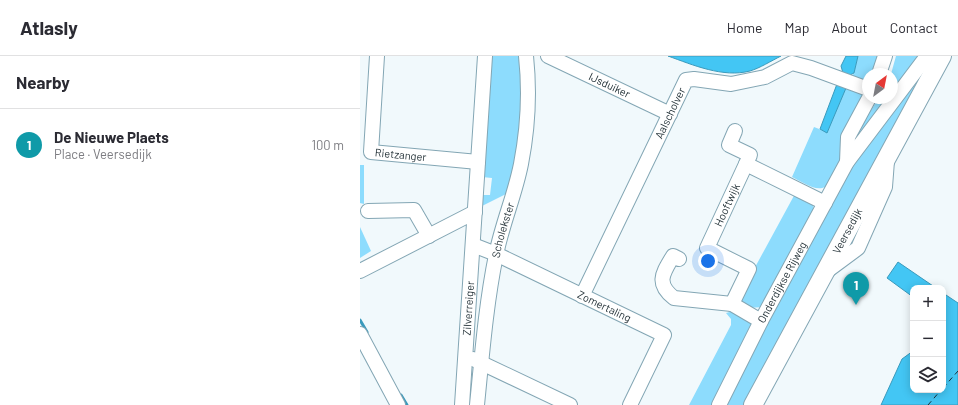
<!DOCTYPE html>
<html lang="en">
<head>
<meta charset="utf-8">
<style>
  :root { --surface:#fff; --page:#f2f2f3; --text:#2b2b33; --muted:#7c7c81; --line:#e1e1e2; --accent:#d93025 }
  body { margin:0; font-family:Barlow,sans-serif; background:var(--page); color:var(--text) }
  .controls { position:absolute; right:12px; bottom:12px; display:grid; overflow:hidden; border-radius:8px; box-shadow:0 2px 10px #0003 }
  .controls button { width:36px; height:36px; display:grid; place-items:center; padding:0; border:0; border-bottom:1px solid var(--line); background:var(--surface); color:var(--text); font:20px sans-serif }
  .compass { position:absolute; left:502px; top:12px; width:36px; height:36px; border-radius:50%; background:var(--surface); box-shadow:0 2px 10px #0003; rotate:32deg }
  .you { position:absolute; left:348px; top:205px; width:14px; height:14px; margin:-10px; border:3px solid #fff; border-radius:50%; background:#1a73e8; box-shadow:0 0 0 6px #1a73e833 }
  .badge { display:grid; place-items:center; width:26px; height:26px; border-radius:50%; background:var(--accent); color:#fff; font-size:13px; font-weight:700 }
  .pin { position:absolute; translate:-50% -33px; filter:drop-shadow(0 1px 2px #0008) }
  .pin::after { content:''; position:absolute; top:21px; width:14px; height:12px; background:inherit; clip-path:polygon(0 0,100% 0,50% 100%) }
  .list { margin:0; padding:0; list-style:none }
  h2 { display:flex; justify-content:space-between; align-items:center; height:52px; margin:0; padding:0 16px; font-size:17px }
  h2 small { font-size:13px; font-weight:400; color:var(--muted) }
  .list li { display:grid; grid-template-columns:26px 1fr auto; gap:12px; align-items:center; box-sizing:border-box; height:72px; padding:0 16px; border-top:1px solid var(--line) }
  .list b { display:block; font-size:15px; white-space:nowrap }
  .list p { margin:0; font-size:13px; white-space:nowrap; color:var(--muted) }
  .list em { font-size:13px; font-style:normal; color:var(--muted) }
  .icon { flex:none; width:22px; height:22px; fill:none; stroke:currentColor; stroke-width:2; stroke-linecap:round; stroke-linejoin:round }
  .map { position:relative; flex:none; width:598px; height:349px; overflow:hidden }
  header { display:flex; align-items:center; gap:24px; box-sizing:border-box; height:56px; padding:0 20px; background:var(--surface); border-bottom:1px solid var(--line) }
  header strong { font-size:19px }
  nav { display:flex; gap:22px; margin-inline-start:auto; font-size:14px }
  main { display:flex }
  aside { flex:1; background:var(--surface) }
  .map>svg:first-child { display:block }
  .green { fill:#8ddcfd }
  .water { fill:#43c6f4; stroke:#3a9abc }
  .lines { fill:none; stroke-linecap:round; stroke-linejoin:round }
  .stream { stroke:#3a9abc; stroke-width:3 }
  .ferry { stroke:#1b3039; stroke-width:1; stroke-dasharray:5 4; stroke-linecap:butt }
  .minor-casing { stroke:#83a6b4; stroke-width:16 }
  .major-casing { stroke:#83a6b4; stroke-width:20 }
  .minor { stroke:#fff; stroke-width:14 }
  .major { stroke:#fff; stroke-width:18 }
  .labels { text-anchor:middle; stroke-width:3; stroke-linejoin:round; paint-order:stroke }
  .street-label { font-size:11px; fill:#243238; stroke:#fff }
</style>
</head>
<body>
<header>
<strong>Atlasly</strong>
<nav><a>Home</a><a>Map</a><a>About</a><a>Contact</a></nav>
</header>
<main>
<aside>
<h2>Nearby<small></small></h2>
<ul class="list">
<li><span class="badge" style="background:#0f9aa8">1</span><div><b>De Nieuwe Plaets</b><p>Place · Veersedijk</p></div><em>100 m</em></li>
</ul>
</aside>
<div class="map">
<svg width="598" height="349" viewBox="0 0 598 349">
  <rect width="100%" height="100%" fill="#f1f9fc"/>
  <g class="green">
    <polygon points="130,0 164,0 164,70 150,136 120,151 120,139 130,139 132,122 122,121"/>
    <polygon points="498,0 521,0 514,18 508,18 508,28 491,22 494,17"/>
    <polygon points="536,0 559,0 532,34 532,18 531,18"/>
    <polygon points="572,4 387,349 365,349 483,125 498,100"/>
    <path d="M486,32L501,36L504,41L482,103L465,131C455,136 441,125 432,121L454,71L467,76Z"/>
    <polygon points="519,42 526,42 498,79 496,77"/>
    <polygon points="0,109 4,109 4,148 0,147"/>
    <path d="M436,136L453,148L454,156L405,250C394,254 384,250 376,242L381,237Z"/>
    <polygon points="0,171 11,195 0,202"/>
    <polygon points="373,255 392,265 393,272 353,349 329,349 371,269 371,263 366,257"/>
  </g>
  <g class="water">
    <path d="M308,0H421C411,5 400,12 390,15C363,22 333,9 308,0Z"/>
    <polygon points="486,0 498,0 494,17 490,19 483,17 481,10"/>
    <polygon points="477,28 486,32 467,77 460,73"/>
    <polygon points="538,206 576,232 553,232 553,241 527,222"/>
    <polygon points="583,237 598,247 598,349 521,349 542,303 553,295 553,334 583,334"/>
  </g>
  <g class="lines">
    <g class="stream">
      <polyline points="0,264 7,276"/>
      <polyline points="41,339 47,349"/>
    </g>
    <g class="ferry">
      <polyline points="583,332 598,315"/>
      <polyline points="568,349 581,334"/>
    </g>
    <g class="minor-casing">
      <g id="minor">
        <path id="s1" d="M17,0L11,96L118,106"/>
        <path id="s2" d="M188,0L310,58"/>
        <polyline points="519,18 525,0"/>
        <polyline points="375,75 369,89 390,99 386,108"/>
        <polyline points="487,106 488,81 509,42"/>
        <polyline points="8,155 54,154 69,180"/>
        <path id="s3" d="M113,189L136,198L304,279L270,349"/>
        <path id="s4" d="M319,203L313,200C303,217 295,227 314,242L372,248L389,213L347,192L386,108L465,147"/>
        <polyline points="0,215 115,156"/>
        <polyline points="467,215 498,192 525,131 527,105"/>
        <path id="s5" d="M222,240L326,24L334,23L371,28L405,21L432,7L451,12L508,33"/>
        <polyline points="372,248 401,265"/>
        <polyline points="0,278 38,349"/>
        <polyline points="113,303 210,349"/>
        <path id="s6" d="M102,349L125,0"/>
        <path id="s7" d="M117,349C122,299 126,248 136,199C142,168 155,139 161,108C168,72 170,37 166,0"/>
        <path id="s8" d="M359,349L401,265L487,106L567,0"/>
      </g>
    </g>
    <g class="major-casing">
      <g id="major">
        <path id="s9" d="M393,349L582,0"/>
      </g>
    </g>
    <use href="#minor" class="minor"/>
    <use href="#major" class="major"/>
  </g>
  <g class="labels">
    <g class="street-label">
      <text dy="4" stroke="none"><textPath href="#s2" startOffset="68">IJsduiker</textPath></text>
      <text dy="4" stroke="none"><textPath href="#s5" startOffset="203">Aalscholver</textPath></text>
      <text dy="4" stroke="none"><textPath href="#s1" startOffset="126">Rietzanger</textPath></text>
      <text dy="4" stroke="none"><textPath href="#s4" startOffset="247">Hooftwijk</textPath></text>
      <text dy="4" stroke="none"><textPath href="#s7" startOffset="177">Scholekster</textPath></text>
      <text dy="4" stroke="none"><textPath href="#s9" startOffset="198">Veersedijk</textPath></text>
      <text dy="4" stroke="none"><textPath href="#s8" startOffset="138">Onderdijkse Rijweg</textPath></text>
      <text dy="4" stroke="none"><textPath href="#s3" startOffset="145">Zomertaling</textPath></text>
      <text dy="4" stroke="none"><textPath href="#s6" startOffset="97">Zilverreiger</textPath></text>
    </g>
  </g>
</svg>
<div class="controls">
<button>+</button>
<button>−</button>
<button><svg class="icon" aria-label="layers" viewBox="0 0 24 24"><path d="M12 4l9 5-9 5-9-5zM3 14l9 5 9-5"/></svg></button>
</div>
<svg class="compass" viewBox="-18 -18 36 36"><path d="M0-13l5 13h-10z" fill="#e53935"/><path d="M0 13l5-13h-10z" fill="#7c7c81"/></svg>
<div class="you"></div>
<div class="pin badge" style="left:496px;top:249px;background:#0f9aa8">1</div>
</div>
</main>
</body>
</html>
